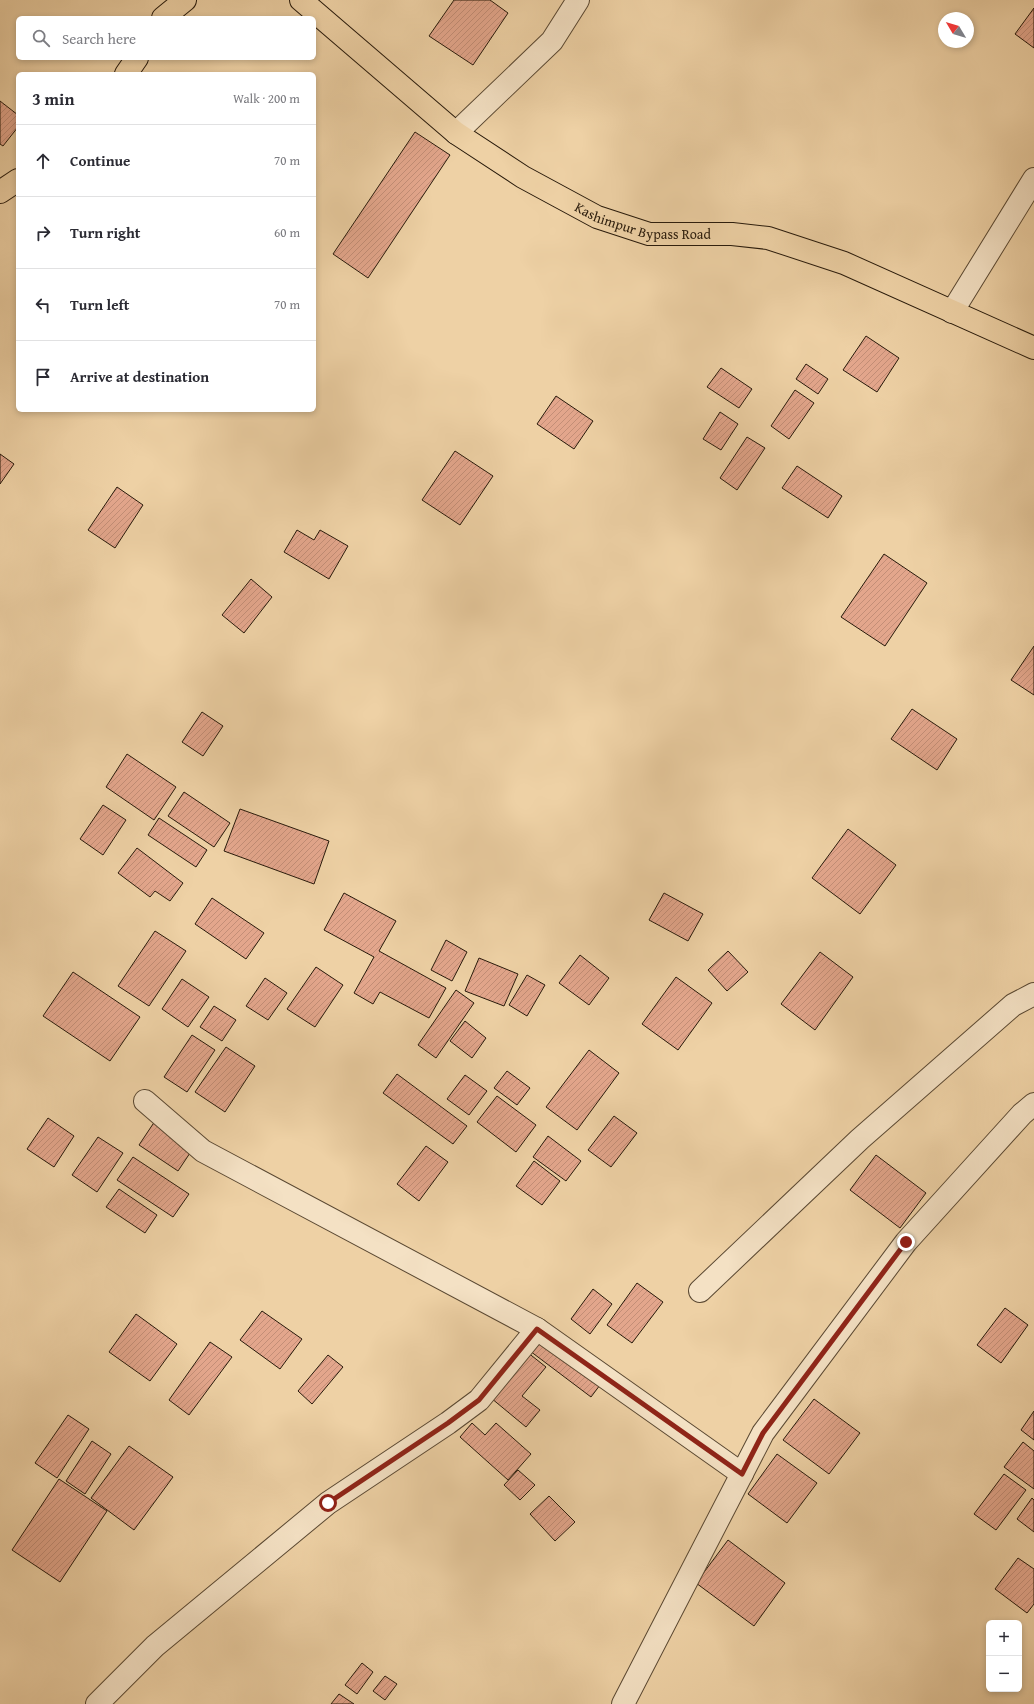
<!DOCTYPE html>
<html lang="en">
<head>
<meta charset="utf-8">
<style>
  :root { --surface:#fff; --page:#f7f7f7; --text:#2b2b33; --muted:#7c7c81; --line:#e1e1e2 }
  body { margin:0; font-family:"Gentium Book Plus",serif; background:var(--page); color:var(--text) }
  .controls { position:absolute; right:12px; bottom:12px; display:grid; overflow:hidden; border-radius:6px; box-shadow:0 2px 6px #0003 }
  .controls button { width:36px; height:36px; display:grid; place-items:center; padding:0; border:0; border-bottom:1px solid var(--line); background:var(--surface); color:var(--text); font:20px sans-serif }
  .compass { position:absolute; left:938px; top:12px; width:36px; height:36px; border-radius:50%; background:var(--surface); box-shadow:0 2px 6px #0003; rotate:308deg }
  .stop { position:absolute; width:12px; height:12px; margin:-9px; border:3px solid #8f2418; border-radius:50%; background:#fff }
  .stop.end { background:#8f2418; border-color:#fff; box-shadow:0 1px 4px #0008 }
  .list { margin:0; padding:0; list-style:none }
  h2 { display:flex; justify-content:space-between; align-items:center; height:52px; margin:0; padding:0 16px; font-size:17px }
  h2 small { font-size:13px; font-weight:400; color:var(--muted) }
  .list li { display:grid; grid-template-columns:26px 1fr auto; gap:12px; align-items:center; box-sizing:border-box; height:72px; padding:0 16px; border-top:1px solid var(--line) }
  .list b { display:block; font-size:15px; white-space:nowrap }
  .list em { font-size:13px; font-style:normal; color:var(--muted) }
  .icon { flex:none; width:22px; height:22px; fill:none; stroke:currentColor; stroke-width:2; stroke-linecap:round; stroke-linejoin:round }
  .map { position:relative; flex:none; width:1034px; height:1704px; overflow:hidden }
  .search { position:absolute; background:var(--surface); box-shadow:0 2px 6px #0003; left:16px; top:16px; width:300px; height:44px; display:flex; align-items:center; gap:10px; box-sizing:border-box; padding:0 14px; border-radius:6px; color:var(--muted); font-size:15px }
  .panel { position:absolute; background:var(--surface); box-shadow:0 2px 6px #0003; left:16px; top:72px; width:300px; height:340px; border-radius:6px }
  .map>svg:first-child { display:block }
  .building { fill:url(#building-hatch); stroke:#281a0b }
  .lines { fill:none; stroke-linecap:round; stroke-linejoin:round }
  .minor-casing { stroke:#5a4832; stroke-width:24 }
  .major-casing { stroke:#281a0b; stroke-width:24 }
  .minor { stroke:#f4e1c4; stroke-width:22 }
  .major { stroke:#eed1a5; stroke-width:22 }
  .route { stroke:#8f2418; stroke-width:5 }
  .labels { text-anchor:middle; stroke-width:3.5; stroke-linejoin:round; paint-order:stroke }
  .street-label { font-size:14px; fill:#281a0b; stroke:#f4e1c4 }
</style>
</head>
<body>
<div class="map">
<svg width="1034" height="1704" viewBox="0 0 1034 1704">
  <defs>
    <pattern id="building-hatch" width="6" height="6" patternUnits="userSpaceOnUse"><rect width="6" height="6" fill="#e3a68c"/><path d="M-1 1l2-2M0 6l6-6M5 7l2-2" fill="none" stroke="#c38e77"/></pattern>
  </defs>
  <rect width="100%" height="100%" fill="#eed1a5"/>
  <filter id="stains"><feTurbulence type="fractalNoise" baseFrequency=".005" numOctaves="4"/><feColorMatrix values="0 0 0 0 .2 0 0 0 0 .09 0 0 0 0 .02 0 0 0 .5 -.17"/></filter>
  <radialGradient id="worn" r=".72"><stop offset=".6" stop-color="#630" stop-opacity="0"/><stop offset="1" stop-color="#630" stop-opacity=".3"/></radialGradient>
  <g class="building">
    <polygon points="454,0 490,0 508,13 473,65 429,36"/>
    <polygon points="1034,8 1034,48 1015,34"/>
    <polygon points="0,101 18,115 18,127 3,146 0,144"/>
    <polygon points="415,132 450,155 368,278 333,254"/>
    <polygon points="866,336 899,358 877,392 843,370"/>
    <polygon points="806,364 828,379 818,394 796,379"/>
    <polygon points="721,368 752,389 739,408 707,387"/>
    <polygon points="795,390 814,403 789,439 771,426"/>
    <polygon points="556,396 593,421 574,449 537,424"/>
    <polygon points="720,412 738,424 721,450 703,439"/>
    <polygon points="747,437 765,448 737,490 720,478"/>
    <polygon points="455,451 493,476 460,525 422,500"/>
    <polygon points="0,454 14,464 0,484"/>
    <polygon points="797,466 842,496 828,518 782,488"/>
    <polygon points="117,487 143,505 115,548 88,530"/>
    <polygon points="297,530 314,540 320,530 348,546 329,579 284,552"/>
    <polygon points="884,554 927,583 885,646 841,617"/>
    <polygon points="251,579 272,597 244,633 222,615"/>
    <polygon points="1034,646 1034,695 1011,680"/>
    <polygon points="912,709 957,739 937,770 891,739"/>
    <polygon points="202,712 223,726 203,756 182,742"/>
    <polygon points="127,754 176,787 154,820 106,787"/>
    <polygon points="184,792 230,823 214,847 168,816"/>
    <polygon points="103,805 126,820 103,855 80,839"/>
    <polygon points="240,809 329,841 314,884 224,851"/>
    <polygon points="159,818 207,850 196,867 148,835"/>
    <polygon points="848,829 896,865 860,914 812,878"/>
    <polygon points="137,848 183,883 170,901 155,891 150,897 118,873"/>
    <polygon points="344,893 396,921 379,951 446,988 429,1018 380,992 373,1004 354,993 374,957 324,930"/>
    <polygon points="664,893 703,914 688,941 649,920"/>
    <polygon points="212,898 264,933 246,959 195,924"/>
    <polygon points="155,931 186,951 149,1006 118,986"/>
    <polygon points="446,940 467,952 452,981 431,970"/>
    <polygon points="728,951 748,972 727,991 708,970"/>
    <polygon points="820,952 853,977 815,1030 781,1004"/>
    <polygon points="580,955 609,978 589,1005 559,983"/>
    <polygon points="479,958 518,974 504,1006 465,991"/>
    <polygon points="316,967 343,985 315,1027 287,1009"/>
    <polygon points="73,972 140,1017 110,1061 43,1016"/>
    <polygon points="527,975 545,985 527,1016 509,1005"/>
    <polygon points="676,977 712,1003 678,1050 642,1024"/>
    <polygon points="265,978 287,993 268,1020 246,1006"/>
    <polygon points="182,979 209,997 188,1027 162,1009"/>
    <polygon points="456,990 474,1003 436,1058 418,1045"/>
    <polygon points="214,1006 236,1020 222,1041 200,1027"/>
    <polygon points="465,1021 486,1038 472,1058 450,1041"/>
    <polygon points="192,1035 215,1050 187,1092 164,1077"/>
    <polygon points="226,1047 255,1066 225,1112 195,1092"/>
    <polygon points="589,1050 619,1073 577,1130 546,1107"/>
    <polygon points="507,1071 530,1088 517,1105 494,1088"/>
    <polygon points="397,1074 467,1126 453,1144 383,1093"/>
    <polygon points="465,1075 487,1091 469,1115 447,1099"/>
    <polygon points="497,1096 536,1125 516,1152 477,1122"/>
    <polygon points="614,1116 637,1133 611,1167 588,1150"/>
    <polygon points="48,1118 74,1136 54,1167 27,1149"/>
    <polygon points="155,1121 194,1147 178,1171 139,1145"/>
    <polygon points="548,1136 581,1161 566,1181 533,1157"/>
    <polygon points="98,1137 123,1153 97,1192 72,1175"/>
    <polygon points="426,1146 448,1162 419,1201 397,1184"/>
    <polygon points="876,1155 926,1193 900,1228 850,1190"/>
    <polygon points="133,1157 189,1194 173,1217 117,1180"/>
    <polygon points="534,1161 560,1181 542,1205 516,1186"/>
    <polygon points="119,1189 157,1215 145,1233 106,1207"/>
    <polygon points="637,1283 663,1302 632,1343 607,1325"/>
    <polygon points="593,1289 612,1304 590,1334 571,1319"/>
    <polygon points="1005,1308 1028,1325 1001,1363 977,1345"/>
    <polygon points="262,1311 302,1339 280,1369 240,1340"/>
    <polygon points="136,1314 177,1344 150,1381 109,1352"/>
    <polygon points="542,1335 603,1381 591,1397 530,1351"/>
    <polygon points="210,1342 232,1357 189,1415 169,1400"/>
    <polygon points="527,1352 546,1367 522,1396 540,1410 526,1427 491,1398"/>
    <polygon points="328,1355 343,1367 312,1404 298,1391"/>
    <polygon points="814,1399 860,1433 829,1474 783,1440"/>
    <polygon points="1034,1411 1034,1440 1021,1430"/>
    <polygon points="68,1415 89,1429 57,1478 35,1463"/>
    <polygon points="472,1423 485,1435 496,1423 531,1454 508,1480 460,1437"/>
    <polygon points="92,1441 111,1454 85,1494 66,1481"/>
    <polygon points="1023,1442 1034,1451 1034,1489 1004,1467"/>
    <polygon points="129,1446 173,1477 134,1530 91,1498"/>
    <polygon points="777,1454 817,1483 787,1523 748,1494"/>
    <polygon points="518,1470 535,1485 520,1500 504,1485"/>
    <polygon points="1004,1474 1026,1490 996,1530 974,1514"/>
    <polygon points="59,1479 107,1511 60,1582 12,1550"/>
    <polygon points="549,1496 575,1522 555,1541 530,1514"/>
    <polygon points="1032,1498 1034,1500 1034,1532 1017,1519"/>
    <polygon points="728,1540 785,1583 754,1626 696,1583"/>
    <polygon points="1018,1558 1034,1569 1034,1604 1027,1613 995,1589"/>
    <polygon points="362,1663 373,1672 357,1694 345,1685"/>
    <polygon points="385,1676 397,1684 385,1700 373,1691"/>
    <polygon points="339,1694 354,1704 331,1704"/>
  </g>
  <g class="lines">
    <g class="minor-casing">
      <g id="minor">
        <polyline points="456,133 552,41 578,0"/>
        <polyline points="952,312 1034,179"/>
        <polyline points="145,1101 203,1151 537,1329 742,1474"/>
        <polyline points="700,1291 860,1139 1013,1005 1034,994"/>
        <polyline points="97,1704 155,1646 328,1503 448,1423 479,1400 537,1329"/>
        <polyline points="623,1704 763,1433 906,1242 1022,1114 1034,1104"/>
      </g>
    </g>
    <g class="major-casing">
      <g id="major">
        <path id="s1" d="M301,0L456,133L523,177L597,217L649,234H732L768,238L844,263L1034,348"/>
        <polyline points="163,18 185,0"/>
        <polyline points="126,74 137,58"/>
        <polyline points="0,192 18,180"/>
      </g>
    </g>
    <use href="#minor" class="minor"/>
    <use href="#major" class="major"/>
  </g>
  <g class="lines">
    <polyline class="route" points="328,1503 448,1423 479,1400 537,1329 742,1474 763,1433 906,1242"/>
  </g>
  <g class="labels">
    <g class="street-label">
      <text dy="5" stroke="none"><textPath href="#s1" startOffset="415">Kashimpur Bypass Road</textPath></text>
    </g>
  </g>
  <rect width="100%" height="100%" filter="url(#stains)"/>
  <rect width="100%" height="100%" fill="url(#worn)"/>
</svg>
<div class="controls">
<button>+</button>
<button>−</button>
</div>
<svg class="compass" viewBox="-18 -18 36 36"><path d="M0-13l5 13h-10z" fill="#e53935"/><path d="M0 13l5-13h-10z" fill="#7c7c81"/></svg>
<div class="stop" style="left:328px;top:1503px"></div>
<div class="stop end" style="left:906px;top:1242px"></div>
<div class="search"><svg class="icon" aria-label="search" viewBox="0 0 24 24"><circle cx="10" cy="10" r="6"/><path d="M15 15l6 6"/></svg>Search here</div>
<section class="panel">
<h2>3 min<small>Walk · 200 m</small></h2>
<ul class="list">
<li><svg class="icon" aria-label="ahead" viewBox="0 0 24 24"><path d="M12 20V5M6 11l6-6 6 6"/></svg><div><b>Continue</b></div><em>70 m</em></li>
<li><svg class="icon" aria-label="right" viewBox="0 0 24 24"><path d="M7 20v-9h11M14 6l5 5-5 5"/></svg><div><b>Turn right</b></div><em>60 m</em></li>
<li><svg class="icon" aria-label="left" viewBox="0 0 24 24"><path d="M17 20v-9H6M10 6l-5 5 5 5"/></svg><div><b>Turn left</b></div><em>70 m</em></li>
<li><svg class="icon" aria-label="arrive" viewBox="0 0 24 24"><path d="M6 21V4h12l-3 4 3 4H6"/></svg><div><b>Arrive at destination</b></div></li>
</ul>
</section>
</div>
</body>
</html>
